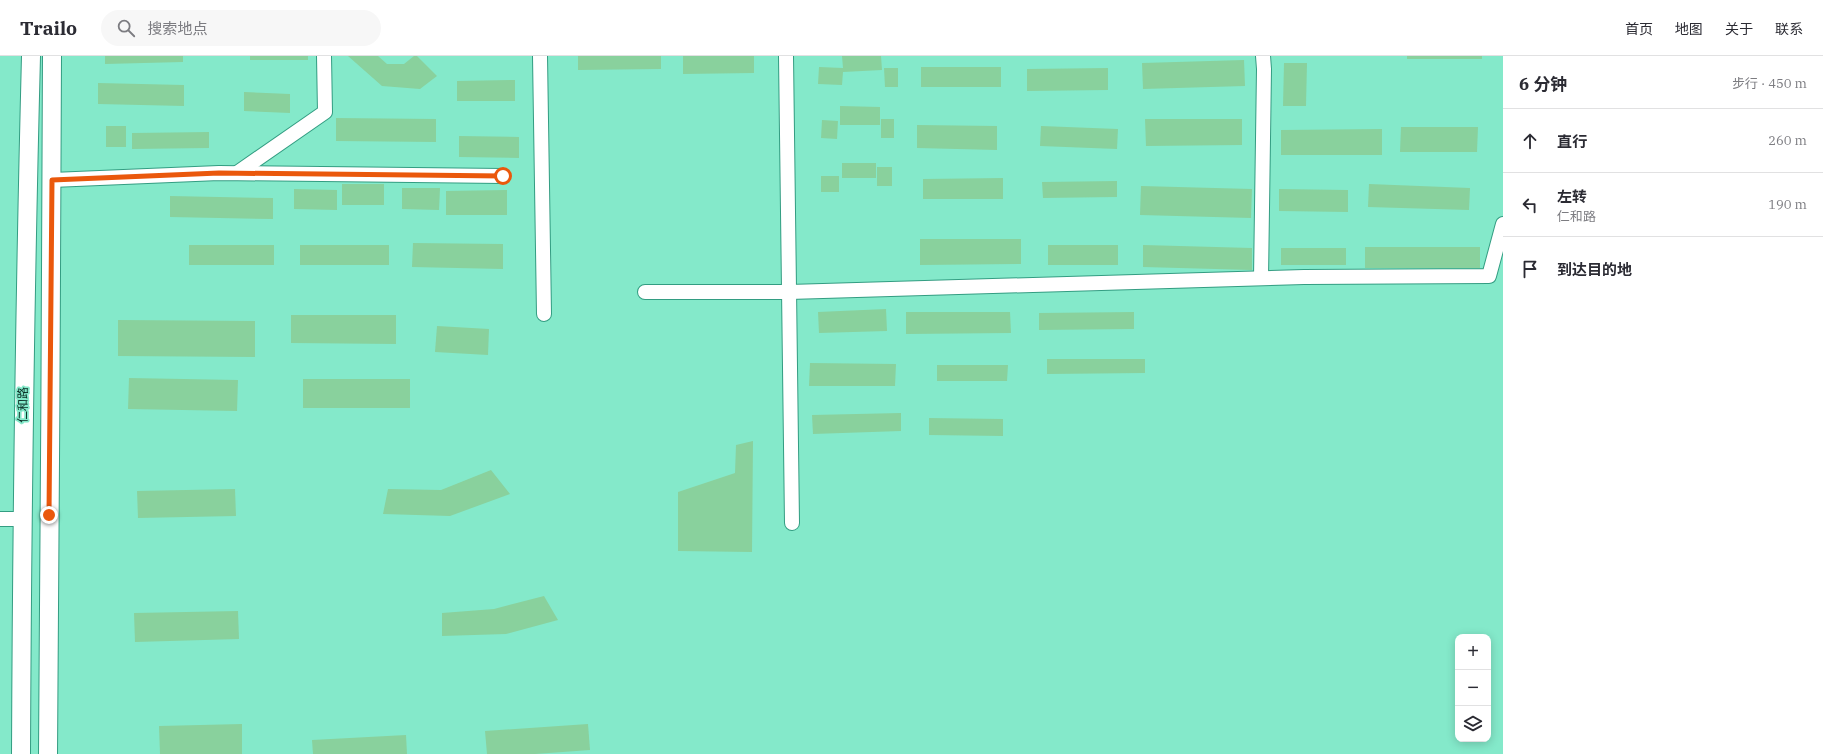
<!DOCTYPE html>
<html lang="zh">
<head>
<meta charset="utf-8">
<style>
  :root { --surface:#fff; --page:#f7f7f7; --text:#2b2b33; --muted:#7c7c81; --line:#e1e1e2 }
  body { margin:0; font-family:"IBM Plex Serif","Noto Sans SC",serif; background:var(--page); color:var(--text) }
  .controls { position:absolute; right:12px; bottom:12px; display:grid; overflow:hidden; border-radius:8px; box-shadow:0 2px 10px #0003 }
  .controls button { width:36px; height:36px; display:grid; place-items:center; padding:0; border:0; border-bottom:1px solid var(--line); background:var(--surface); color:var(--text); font:20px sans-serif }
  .stop { position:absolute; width:12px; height:12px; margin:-9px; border:3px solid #ea580c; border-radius:50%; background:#fff }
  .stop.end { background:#ea580c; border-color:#fff; box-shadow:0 1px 4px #0008 }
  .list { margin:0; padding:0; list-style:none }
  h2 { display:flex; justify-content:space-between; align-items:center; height:52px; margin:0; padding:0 16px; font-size:17px }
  h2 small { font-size:13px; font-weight:400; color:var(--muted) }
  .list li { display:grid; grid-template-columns:26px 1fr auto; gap:12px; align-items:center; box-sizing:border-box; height:64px; padding:0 16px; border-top:1px solid var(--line) }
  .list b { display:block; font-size:15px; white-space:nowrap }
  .list p { margin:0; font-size:13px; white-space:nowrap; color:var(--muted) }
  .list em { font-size:13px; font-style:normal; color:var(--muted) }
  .icon { flex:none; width:22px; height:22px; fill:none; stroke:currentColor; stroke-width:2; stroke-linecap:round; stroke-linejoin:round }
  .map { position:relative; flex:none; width:1503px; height:698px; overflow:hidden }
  header { display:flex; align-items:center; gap:24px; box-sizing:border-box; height:56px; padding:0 20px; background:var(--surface); border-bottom:1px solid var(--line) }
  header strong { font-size:19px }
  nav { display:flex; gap:22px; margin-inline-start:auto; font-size:14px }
  .search { width:280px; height:36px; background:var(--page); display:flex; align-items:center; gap:10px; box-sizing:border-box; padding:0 14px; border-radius:22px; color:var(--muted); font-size:15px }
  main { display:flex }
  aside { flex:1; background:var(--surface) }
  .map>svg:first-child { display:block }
  .building { fill:#89d19d }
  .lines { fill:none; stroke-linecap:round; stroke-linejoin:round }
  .minor-casing { stroke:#339d82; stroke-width:16 }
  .major-casing { stroke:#339d82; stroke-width:20 }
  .minor { stroke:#fff; stroke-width:14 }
  .major { stroke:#fff; stroke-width:18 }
  .route { stroke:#ea580c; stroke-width:5 }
  .labels { text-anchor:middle; stroke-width:3.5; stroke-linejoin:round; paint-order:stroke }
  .street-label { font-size:12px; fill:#072920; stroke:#84e9ca }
</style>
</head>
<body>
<header>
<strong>Trailo</strong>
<div class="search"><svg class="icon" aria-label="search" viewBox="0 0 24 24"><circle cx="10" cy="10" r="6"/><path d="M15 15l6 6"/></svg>搜索地点</div>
<nav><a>首页</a><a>地图</a><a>关于</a><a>联系</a></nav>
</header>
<main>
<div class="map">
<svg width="1503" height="698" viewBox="0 0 1503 698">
  <rect width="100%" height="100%" fill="#84e9ca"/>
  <g class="building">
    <polygon points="105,0 183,0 183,6 105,8"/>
    <rect x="250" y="0" width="58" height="4"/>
    <polygon points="348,0 378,0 387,8 404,8 414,0 417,0 437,20 420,33 382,30"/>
    <polygon points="578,0 661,0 661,13 578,14"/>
    <polygon points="683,0 754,0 754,17 683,18"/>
    <polygon points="842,0 881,0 882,14 843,16 842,29 818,28 819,11 843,12"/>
    <rect x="1407" y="0" width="75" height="3"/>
    <polygon points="1244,4 1245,30 1143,33 1142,7"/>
    <polygon points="1284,7 1307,7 1306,50 1283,50"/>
    <rect x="921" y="11" width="80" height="20"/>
    <polygon points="884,12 898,12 898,31 885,31"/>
    <polygon points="1108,12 1108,34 1027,35 1027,13"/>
    <polygon points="515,24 515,45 457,45 457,25"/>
    <polygon points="98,27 184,29 184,50 98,48"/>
    <polygon points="244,36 290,38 290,57 244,55"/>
    <polygon points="840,50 880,51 880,69 840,69"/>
    <polygon points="336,62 436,63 436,86 336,85"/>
    <rect x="881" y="63" width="13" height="19"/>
    <polygon points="1145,63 1242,63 1242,89 1146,90"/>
    <polygon points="822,64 838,65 837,83 821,82"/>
    <polygon points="917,69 997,70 997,94 917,92"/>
    <rect x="106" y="70" width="20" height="21"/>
    <polygon points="1041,70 1118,73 1117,93 1040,90"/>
    <polygon points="1401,71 1478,71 1477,96 1400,96"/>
    <polygon points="1382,73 1382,99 1281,99 1281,74"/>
    <polygon points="209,76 209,92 132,93 132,77"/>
    <polygon points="459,80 519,81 519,102 459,101"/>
    <rect x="842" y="107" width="34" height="15"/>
    <rect x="877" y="111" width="15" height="19"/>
    <rect x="821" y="120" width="18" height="16"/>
    <polygon points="1003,122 1003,143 923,143 923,123"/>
    <polygon points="1117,125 1117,141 1043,142 1042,126"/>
    <rect x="342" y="128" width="42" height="21"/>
    <polygon points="1369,128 1470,132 1469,154 1368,151"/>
    <polygon points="1141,130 1252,133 1251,162 1140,159"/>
    <polygon points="402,132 440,132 439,154 402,153"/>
    <polygon points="294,133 337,134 337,154 294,153"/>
    <polygon points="1279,133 1348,134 1348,156 1279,155"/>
    <polygon points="507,134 507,159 446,159 446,135"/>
    <polygon points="170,140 273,142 273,163 170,161"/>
    <polygon points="920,183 1021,183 1021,208 920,209"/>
    <polygon points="413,187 503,188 503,213 412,211"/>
    <rect x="189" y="189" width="85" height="20"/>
    <rect x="300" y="189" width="89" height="20"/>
    <rect x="1048" y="189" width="70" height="20"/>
    <polygon points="1143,189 1252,192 1252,214 1143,211"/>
    <rect x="1365" y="191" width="115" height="21"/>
    <rect x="1281" y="192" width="65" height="17"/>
    <polygon points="886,253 887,275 819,277 818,256"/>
    <polygon points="906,256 1010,256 1011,277 906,278"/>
    <polygon points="1134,256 1134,273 1039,274 1039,257"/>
    <polygon points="291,259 396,259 396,288 291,287"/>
    <polygon points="118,264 255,265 255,301 118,300"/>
    <polygon points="437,270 489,273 488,299 435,296"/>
    <polygon points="1047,303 1145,303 1145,317 1047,318"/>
    <polygon points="810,307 896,308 895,330 809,330"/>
    <polygon points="937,309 1008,309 1007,325 937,325"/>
    <polygon points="129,322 238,324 237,355 128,353"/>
    <rect x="303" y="323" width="107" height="29"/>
    <polygon points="901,357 901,375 813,378 812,359"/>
    <polygon points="929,362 1003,363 1003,380 929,379"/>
    <polygon points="753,385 752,496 678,495 678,436 735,417 736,389"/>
    <polygon points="491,414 510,438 450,460 383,458 388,433 441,434"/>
    <polygon points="235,433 236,460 138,462 137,435"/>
    <polygon points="544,540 558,564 506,578 442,580 442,557 494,553"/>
    <polygon points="238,555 239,583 135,586 134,557"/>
    <polygon points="242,668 242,698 160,698 159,670"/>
    <polygon points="588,668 590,694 535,698 487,698 485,675"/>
    <polygon points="406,679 407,698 313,698 312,684"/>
  </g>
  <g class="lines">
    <g class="minor-casing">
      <g id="minor">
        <polyline points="540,0 544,258"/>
        <polyline points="786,0 792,467"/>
        <polyline points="237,117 325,56 324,0"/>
        <polyline points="52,124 219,117 503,120"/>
        <polyline points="1261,222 1264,13 1263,0"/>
        <polyline points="645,236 789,236 1304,221 1489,220 1503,168"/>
        <polyline points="0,463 22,463"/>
      </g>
    </g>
    <g class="major-casing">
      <g id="major">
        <path d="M21,698C22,465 25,233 31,0"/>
        <path d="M48,698C49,465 52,233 52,0"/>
      </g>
    </g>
    <use href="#minor" class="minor"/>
    <use href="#major" class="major"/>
  </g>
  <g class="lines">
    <polyline class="route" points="49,459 52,124 219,117 503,120"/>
  </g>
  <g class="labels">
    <g class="street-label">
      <text transform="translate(23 349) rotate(-89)" y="4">仁和路</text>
    </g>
  </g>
</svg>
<div class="controls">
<button>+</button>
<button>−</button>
<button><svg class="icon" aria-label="layers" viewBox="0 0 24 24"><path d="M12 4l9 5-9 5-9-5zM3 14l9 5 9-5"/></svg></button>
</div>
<div class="stop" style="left:503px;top:120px"></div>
<div class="stop end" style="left:49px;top:459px"></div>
</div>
<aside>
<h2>6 分钟<small>步行 · 450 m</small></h2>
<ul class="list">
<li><svg class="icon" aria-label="ahead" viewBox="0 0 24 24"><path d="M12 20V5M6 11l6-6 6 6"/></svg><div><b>直行</b></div><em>260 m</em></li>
<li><svg class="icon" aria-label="left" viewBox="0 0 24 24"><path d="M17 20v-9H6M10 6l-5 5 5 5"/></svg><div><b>左转</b><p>仁和路</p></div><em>190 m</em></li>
<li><svg class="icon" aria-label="arrive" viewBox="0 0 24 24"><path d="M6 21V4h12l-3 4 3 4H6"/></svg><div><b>到达目的地</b></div></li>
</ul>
</aside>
</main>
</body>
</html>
